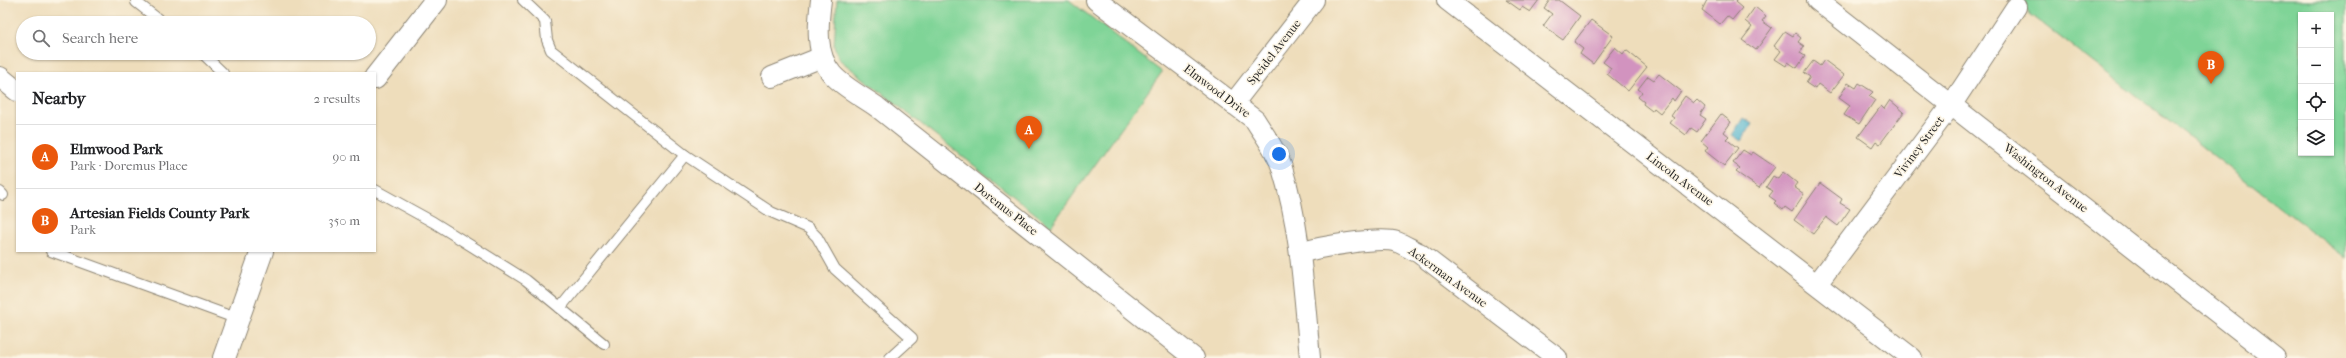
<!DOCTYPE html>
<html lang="en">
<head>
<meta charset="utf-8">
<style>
  :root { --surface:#fff; --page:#f2f2f2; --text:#202124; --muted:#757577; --line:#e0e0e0; --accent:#ea580c }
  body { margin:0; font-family:"IM FELL French Canon",serif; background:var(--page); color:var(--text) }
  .controls { position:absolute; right:12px; top:12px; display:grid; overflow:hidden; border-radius:0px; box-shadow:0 1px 3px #0004 }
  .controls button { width:36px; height:36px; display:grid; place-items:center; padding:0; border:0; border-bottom:1px solid var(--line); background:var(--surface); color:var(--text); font:20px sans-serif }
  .you { position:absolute; left:1279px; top:154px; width:14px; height:14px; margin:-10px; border:3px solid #fff; border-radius:50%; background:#1a73e8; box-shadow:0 0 0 6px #1a73e833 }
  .badge { display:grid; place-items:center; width:26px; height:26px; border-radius:50%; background:var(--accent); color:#fff; font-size:13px; font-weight:700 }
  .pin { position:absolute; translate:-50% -33px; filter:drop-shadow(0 1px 2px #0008) }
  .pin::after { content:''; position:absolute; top:21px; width:14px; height:12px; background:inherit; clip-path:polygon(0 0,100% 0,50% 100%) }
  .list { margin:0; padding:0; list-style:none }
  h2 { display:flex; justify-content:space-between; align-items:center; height:52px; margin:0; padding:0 16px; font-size:17px }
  h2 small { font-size:13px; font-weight:400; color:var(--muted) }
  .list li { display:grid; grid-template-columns:26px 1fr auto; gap:12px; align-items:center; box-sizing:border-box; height:64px; padding:0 16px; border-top:1px solid var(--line) }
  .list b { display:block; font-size:15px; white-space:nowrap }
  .list p { margin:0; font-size:13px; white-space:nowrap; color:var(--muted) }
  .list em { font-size:13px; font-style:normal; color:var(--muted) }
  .icon { flex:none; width:22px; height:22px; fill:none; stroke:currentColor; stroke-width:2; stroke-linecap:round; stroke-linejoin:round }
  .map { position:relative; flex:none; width:2346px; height:358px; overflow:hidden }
  .search { position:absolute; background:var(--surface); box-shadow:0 1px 3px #0004; left:16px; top:16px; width:360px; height:44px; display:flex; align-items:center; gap:10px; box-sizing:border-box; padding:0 14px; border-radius:22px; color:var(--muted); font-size:15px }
  .panel { position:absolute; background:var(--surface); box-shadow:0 1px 3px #0004; left:16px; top:72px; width:360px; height:180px; border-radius:0px }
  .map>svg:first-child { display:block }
  .green { fill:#7fd497; stroke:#558061; fill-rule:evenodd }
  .water { fill:#4eb3cd; stroke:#3c6f7c }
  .building { fill:#d293bf }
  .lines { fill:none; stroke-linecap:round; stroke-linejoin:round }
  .service-casing { stroke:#8c8473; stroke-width:12 }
  .minor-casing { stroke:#8c8473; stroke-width:22 }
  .tertiary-casing { stroke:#8c8473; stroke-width:24 }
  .service { stroke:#fff; stroke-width:10 }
  .minor { stroke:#fff; stroke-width:20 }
  .tertiary { stroke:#fff; stroke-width:22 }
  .labels { text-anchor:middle; stroke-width:3; stroke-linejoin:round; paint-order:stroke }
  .street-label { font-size:12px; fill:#2b2b2b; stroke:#fcf5e5 }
</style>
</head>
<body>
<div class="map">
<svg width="2346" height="358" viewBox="0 0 2346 358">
  <rect width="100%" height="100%" fill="#fcf5e5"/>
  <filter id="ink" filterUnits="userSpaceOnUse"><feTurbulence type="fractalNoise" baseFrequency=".025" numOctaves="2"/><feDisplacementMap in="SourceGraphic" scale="8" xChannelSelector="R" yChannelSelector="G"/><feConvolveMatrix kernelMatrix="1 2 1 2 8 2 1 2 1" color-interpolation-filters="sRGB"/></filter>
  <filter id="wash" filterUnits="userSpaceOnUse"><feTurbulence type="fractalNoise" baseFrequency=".012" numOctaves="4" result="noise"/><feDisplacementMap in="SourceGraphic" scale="16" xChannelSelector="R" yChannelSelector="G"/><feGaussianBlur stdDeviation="0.9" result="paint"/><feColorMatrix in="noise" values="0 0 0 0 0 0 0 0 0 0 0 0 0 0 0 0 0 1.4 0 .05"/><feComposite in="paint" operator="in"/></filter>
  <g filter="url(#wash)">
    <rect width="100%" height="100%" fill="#edb"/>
    <g class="green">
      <polygon points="837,0 1069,0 1162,72 1051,226 840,60 834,46"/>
      <path d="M2012,0H2346V258ZM2301,15H2331V153H2301Z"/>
    </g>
    <polygon class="water" points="1743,118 1752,124 1741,141 1732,135"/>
    <g id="blocks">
      <g class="building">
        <polygon points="1506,0 1539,0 1530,12 1522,7 1520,10"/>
        <polygon points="1550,0 1559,0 1580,16 1563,40 1543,26 1552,14 1544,8"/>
        <polygon points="1707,0 1737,0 1735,2 1742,8 1732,20 1727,16 1720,24 1702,10"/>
        <polygon points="1755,7 1766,16 1762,21 1772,28 1756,50 1742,40 1752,27 1745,21"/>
        <polygon points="1591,20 1613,36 1593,64 1580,54 1583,49 1574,42"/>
        <polygon points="1785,31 1793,36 1795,33 1801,38 1798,42 1804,46 1800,53 1805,56 1797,68 1788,62 1786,66 1775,59 1781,51 1774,46"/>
        <polygon points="1615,47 1623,54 1626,50 1647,67 1628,91 1607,74 1611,68 1603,62"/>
        <polygon points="1824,60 1844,75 1830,93 1818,84 1815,89 1806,83 1810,77 1804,73 1813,61 1820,66"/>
        <polygon points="1659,74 1681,91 1674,101 1672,98 1660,113 1654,108 1652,111 1643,104 1644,102 1638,97 1642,92 1638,89 1648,76 1654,80"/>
        <polygon points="1848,83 1856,88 1859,83 1873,92 1869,96 1875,100 1859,124 1844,115 1850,106 1839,98"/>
        <polygon points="1685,96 1694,103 1697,100 1705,107 1700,115 1706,119 1697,132 1691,128 1686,135 1670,123 1674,118 1671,116"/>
        <polygon points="1890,100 1904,112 1880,144 1876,141 1872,147 1858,137 1881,106 1884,109"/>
        <polygon points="1721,114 1731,122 1724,132 1729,136 1726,139 1738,148 1724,166 1705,151 1708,147 1701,141"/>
        <polygon points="1743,150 1751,155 1753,152 1775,167 1759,188 1736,172 1740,168 1733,163"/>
        <polygon points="1783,172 1797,183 1794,187 1804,194 1792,212 1785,207 1783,210 1774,203 1776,201 1769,196 1773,191 1766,187 1773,176 1778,179"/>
        <polygon points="1820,183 1842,199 1840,203 1850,209 1838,226 1826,217 1813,234 1794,220"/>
      </g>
    </g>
  </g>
  <g filter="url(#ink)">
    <use href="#blocks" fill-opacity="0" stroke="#8c8473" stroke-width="1"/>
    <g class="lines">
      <g class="service-casing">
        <g id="service">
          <polyline points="523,0 545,21 547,40 551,50 685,155 771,212 808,228 817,237 835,269 912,338 890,358"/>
          <polyline points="136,2 163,23"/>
          <polyline points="202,53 223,73"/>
          <polyline points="375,190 433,222 526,280 604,344"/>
          <polyline points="0,192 3,195"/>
          <polyline points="51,251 238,319"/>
          <polyline points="560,308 685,155"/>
        </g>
      </g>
      <g class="minor-casing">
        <g id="minor">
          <path d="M821,0C818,24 815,54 832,74C843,87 863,97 877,107L1194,358"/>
          <path d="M1096,0L1255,120C1264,135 1277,151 1282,168C1301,229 1304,295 1310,358"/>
          <polyline points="1447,0 1912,358"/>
          <polyline points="1817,0 2275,358"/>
          <polyline points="0,77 17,91"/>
          <polyline points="772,77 822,57"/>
          <polyline points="1233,104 1314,0"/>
          <path d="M1300,253C1319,247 1380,236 1397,242C1405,245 1412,250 1419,253L1557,358"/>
          <polyline points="1817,284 1952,104 2016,7"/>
        </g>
      </g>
      <g class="tertiary-casing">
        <g id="tertiary">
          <polyline points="375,78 436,0"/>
          <polyline points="224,358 262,251"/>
        </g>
      </g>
      <use href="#service" class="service"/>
      <use href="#minor" class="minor"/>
      <use href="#tertiary" class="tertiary"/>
    </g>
  </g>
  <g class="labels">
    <g class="street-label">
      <text transform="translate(1274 52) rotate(-52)" y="4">Speidel Avenue</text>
      <text transform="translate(1217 91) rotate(37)" y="4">Elmwood Drive</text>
      <text transform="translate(1919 147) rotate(-53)" y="4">Viviney Street</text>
      <text transform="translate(2046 178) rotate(38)" y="4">Washington Avenue</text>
      <text transform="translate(1680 179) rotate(37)" y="4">Lincoln Avenue</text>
      <text transform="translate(1006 209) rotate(38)" y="4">Doremus Place</text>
      <text transform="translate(1448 277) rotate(36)" y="4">Ackerman Avenue</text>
    </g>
  </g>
</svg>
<div class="controls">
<button>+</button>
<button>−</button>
<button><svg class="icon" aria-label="locate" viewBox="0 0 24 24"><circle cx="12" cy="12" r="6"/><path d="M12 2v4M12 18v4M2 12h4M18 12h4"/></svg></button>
<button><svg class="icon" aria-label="layers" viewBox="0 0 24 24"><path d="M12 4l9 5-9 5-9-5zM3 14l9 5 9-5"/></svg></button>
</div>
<div class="you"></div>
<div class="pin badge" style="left:1029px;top:149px">A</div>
<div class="pin badge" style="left:2211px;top:84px">B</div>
<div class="search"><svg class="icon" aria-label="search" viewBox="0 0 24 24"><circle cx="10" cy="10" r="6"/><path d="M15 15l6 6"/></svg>Search here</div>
<section class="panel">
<h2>Nearby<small>2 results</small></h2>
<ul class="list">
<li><span class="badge">A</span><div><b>Elmwood Park</b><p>Park · Doremus Place</p></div><em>90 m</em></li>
<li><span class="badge">B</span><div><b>Artesian Fields County Park</b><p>Park</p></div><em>350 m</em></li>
</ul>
</section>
</div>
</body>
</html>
